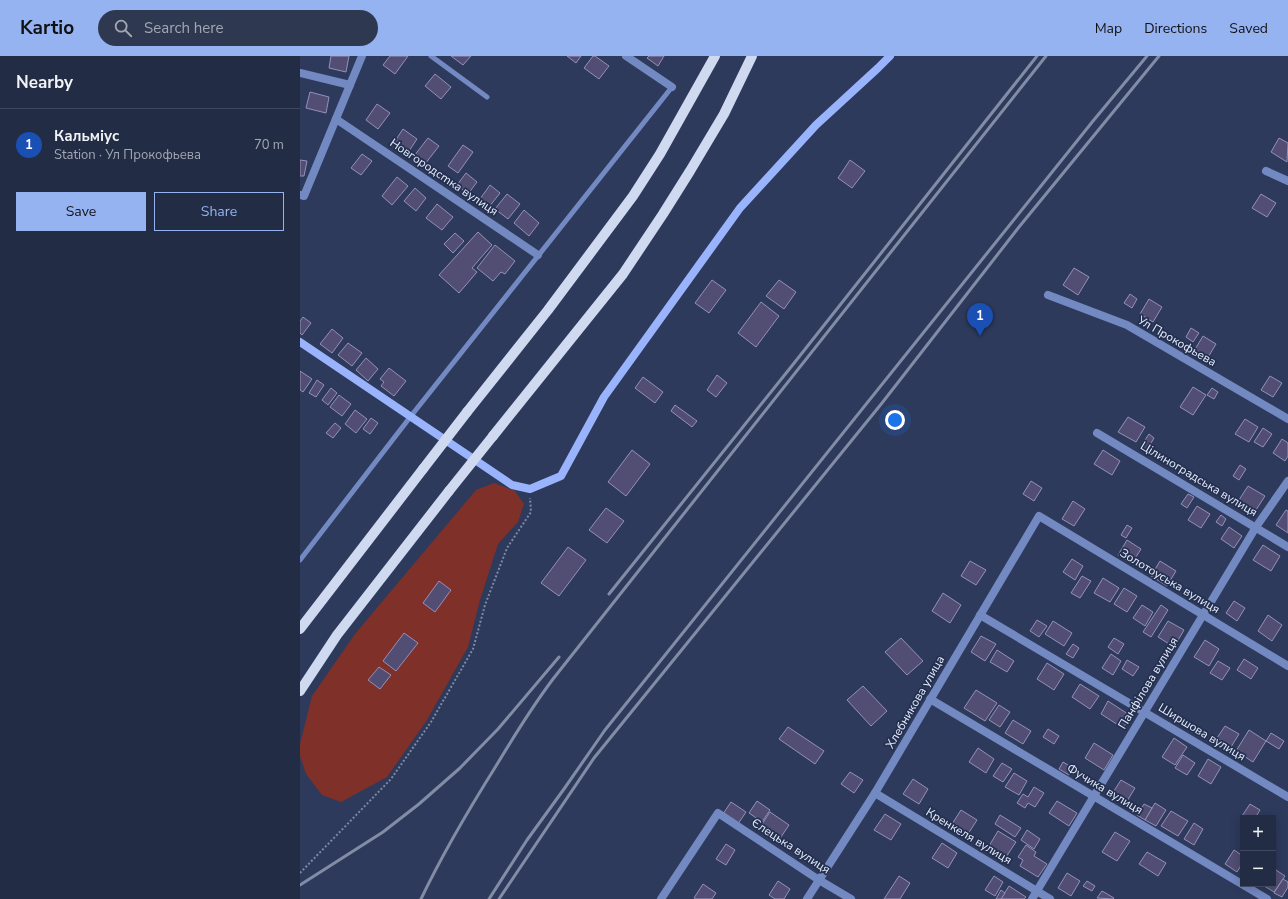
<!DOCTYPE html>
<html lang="en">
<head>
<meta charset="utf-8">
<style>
  :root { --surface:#222c45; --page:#2e3850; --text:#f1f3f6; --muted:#a2a7b3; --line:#3f485e; --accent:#95b2f1 }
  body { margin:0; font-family:"Nunito Sans",sans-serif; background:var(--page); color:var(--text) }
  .controls { position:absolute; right:12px; bottom:12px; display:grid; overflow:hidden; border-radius:0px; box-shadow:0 2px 10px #0003 }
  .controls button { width:36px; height:36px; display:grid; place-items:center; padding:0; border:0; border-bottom:1px solid var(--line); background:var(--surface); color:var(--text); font:20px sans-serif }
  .you { position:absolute; left:595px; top:364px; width:14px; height:14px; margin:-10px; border:3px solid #fff; border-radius:50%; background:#1a73e8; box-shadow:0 0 0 6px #1a73e833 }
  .badge { display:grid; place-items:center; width:26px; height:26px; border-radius:50%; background:var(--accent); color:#fff; font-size:13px; font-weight:700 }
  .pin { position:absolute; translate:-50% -33px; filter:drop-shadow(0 1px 2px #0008) }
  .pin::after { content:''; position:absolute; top:21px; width:14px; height:12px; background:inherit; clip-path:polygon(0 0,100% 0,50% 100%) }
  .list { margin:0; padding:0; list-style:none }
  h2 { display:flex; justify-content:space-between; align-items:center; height:52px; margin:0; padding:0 16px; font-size:17px }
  h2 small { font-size:13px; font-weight:400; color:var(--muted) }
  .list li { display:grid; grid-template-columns:26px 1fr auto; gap:12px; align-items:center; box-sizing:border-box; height:72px; padding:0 16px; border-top:1px solid var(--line) }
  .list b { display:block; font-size:15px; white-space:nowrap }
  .list p { margin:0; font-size:13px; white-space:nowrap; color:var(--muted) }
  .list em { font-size:13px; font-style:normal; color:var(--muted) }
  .actions { display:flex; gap:8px; padding:12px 16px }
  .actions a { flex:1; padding:9px 0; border:1px solid var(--accent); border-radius:0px; text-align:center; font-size:14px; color:var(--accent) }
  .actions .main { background:var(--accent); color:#111 }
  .icon { flex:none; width:22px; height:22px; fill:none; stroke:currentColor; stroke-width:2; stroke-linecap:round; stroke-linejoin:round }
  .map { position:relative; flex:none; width:988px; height:843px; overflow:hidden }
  header { display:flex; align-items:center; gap:24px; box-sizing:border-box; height:56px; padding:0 20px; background:var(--accent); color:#111 }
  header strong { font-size:19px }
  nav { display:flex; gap:22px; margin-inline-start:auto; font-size:14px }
  .search { width:280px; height:36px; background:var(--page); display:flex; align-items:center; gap:10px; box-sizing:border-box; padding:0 14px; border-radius:22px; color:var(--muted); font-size:15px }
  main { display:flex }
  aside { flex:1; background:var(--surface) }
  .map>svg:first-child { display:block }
  .green { fill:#7f3028 }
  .building { fill:#524e73; stroke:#9490ba }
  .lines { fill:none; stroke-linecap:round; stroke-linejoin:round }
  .path { stroke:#7f89a3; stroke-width:2; stroke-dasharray:2 2; stroke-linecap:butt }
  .lane { stroke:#7389c2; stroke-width:5 }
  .street { stroke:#7389c2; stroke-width:8 }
  .secondary { stroke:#99b4fd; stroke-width:8 }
  .primary { stroke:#cfd9f0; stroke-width:10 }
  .rail { stroke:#838ca6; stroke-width:3 }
  .primary-bridge { stroke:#cfd9f0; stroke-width:10 }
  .labels { text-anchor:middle; stroke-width:3.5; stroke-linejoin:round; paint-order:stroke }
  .street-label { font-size:12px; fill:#e5ecfd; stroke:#243050 }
</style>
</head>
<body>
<header>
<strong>Kartio</strong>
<div class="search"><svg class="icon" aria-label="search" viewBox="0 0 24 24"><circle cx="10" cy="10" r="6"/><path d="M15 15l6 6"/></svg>Search here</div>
<nav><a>Map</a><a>Directions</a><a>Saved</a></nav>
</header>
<main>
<aside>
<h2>Nearby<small></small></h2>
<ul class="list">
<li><span class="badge" style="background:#1a4fb4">1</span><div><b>Кальміус</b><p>Station · Ул Прокофьева</p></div><em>70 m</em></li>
</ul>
<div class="actions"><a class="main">Save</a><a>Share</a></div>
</aside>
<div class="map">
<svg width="988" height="843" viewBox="0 0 988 843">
  <rect width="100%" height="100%" fill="#2e3a5c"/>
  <polygon class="green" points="194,427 215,435 224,448 218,466 198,488 180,544 168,591 127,664 87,721 41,746 22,739 6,718 0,700 0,688 12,640 55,578 176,434"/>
  <g class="building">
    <polygon points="31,0 49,0 46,16 29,12"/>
    <polygon points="90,0 108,0 95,18 83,9"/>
    <polygon points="151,0 171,0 163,9"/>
    <polygon points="267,0 281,0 276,7"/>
    <polygon points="293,0 295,0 309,10 299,23 284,12"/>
    <polygon points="349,0 364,0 358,10 347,2"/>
    <polygon points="135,18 151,31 141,43 125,30"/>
    <polygon points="10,36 29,41 26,57 6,52"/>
    <polygon points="77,48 90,57 78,73 66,64"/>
    <polygon points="103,73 117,83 109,95 95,85"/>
    <polygon points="128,82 139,90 125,108 114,100"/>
    <polygon points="979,82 988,87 987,106 971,96"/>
    <polygon points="163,89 173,96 158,117 148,110"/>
    <polygon points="62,98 72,105 61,119 51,112"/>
    <polygon points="0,104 7,105 4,120 0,120"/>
    <polygon points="550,104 565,115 552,132 538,122"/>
    <polygon points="166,117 177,126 168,138 157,129"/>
    <polygon points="97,121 108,130 92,149 82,140"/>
    <polygon points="190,129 200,137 189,151 180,143"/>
    <polygon points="115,132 126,142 116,155 104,145"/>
    <polygon points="207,138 220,148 208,163 195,153"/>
    <polygon points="961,138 976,147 967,161 952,152"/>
    <polygon points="137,148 153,161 142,174 126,162"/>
    <polygon points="224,154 239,167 229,180 214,167"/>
    <polygon points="178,176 192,189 172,212 177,216 159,237 139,219"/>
    <polygon points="155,177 164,185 153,197 144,188"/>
    <polygon points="195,189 215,205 205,218 201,216 193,225 177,212"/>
    <polygon points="774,212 789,221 778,239 763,229"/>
    <polygon points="412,224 426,234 409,257 395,247"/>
    <polygon points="479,224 496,236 484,253 466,240"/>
    <polygon points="830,238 837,243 832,252 824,247"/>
    <polygon points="849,243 862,251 853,266 840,258"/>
    <polygon points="461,246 479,260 456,291 438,277"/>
    <polygon points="3,261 11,267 2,279 0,277 0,265"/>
    <polygon points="891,272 899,277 893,286 886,281"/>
    <polygon points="32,273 43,282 32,297 20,288"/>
    <polygon points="903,280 916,288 907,303 894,295"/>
    <polygon points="48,287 62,297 52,310 38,299"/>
    <polygon points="66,302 78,313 68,325 56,314"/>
    <polygon points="89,312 106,325 94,340 81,330 84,326 80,323"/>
    <polygon points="0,315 12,323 3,336 0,334"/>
    <polygon points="417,319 427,327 416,341 407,334"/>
    <polygon points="970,320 982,327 973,341 961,334"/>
    <polygon points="343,321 363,336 355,347 335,332"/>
    <polygon points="17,324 24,329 16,341 9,337"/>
    <polygon points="893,331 906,339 893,359 880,351"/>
    <polygon points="31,332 37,337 28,349 22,344"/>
    <polygon points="912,332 918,336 914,343 907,339"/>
    <polygon points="39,339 51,348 42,360 30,351"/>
    <polygon points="375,349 397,365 392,371 371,355"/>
    <polygon points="55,354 67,363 56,377 45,368"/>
    <polygon points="828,361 845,371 836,386 818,376"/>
    <polygon points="71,362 78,367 70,378 63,373"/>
    <polygon points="945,363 958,371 949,386 935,378"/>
    <polygon points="35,367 41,372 33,382 26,377"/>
    <polygon points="963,372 972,378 963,391 954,386"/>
    <polygon points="849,378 854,382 847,394 841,390"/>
    <polygon points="982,383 988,387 988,400 985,405 973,397"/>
    <polygon points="332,394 350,408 326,440 308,426"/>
    <polygon points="803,394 820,405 812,419 794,408"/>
    <polygon points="940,409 946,413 939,424 933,420"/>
    <polygon points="731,425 742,432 734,445 723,438"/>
    <polygon points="948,430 965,440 954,457 937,447"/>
    <polygon points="888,438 894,441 887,452 881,448"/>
    <polygon points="773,445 785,453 774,470 762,463"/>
    <polygon points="897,450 910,458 901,472 888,464"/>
    <polygon points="306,452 324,465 307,487 289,474"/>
    <polygon points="986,454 988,455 988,477 976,469"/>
    <polygon points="921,459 926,463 922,470 916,466"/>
    <polygon points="827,469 832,472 826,482 821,479"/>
    <polygon points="929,471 942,480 934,492 921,483"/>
    <polygon points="827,484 841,493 832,507 818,499"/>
    <polygon points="963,489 980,500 971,515 953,504"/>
    <polygon points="268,491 286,504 259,540 241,527"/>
    <polygon points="772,503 783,510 775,524 763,516"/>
    <polygon points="670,505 686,514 676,529 661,520"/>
    <polygon points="860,505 876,515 867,530 851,520"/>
    <polygon points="782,520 791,525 780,542 771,537"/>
    <polygon points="803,522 819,532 810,546 794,537"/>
    <polygon points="139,525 151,534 135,556 123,547"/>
    <polygon points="824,532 837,540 827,556 814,548"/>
    <polygon points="643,537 661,549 650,567 632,555"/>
    <polygon points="934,545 945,552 937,565 926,557"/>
    <polygon points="842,549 853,556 845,570 833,562"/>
    <polygon points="861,549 868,554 851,581 843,576"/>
    <polygon points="968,559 982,569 972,585 958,575"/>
    <polygon points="737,564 747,570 739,581 730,575"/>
    <polygon points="753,565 772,577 764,590 745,578"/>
    <polygon points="868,565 884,574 874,591 858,581"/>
    <polygon points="104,577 118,587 96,615 83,605"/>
    <polygon points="681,580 696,588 685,605 671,596"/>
    <polygon points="601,582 623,605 607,619 585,596"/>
    <polygon points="814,582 824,588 818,598 808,591"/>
    <polygon points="905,584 919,593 909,610 894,601"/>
    <polygon points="773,588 779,592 773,602 766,598"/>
    <polygon points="697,594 714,605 707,616 690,606"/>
    <polygon points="811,598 821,605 813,619 802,612"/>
    <polygon points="944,603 958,612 951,623 937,614"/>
    <polygon points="827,604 839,611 833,620 822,613"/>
    <polygon points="918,605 930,612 922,624 910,617"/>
    <polygon points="747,607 764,618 754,634 737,623"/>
    <polygon points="79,611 91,619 80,633 68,624"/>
    <polygon points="780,628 799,640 790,653 772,641"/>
    <polygon points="563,630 587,655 571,670 547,644"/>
    <polygon points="676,634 697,647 685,665 664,652"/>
    <polygon points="808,645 831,660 823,672 801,658"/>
    <polygon points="699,649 710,656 700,671 689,664"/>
    <polygon points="713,664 731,675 723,688 705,677"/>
    <polygon points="925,670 939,678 931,691 917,682"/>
    <polygon points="488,671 524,695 515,708 479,683"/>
    <polygon points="748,673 759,680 754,688 743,681"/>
    <polygon points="949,674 966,685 953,706 936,695"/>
    <polygon points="971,677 984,685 979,693 966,685"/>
    <polygon points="874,682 887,691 875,709 862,701"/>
    <polygon points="794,687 813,699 804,714 785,702"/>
    <polygon points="678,692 694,703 686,717 669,706"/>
    <polygon points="883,699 895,707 887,719 875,712"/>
    <polygon points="908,703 921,711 911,728 898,720"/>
    <polygon points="763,706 773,712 769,719 759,713"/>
    <polygon points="702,707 712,713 703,726 693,720"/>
    <polygon points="550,716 563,724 554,737 541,728"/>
    <polygon points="714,717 727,725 719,739 705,731"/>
    <polygon points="613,723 628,733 619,748 603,738"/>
    <polygon points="821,724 835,732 826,747 812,738"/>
    <polygon points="734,731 744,737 735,751 728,747 725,752 717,747 723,738 728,741"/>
    <polygon points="457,745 470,754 462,766 449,757"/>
    <polygon points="757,745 777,757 769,770 749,757"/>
    <polygon points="431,746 446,756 438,768 423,758"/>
    <polygon points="855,747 866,754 856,770 845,764"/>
    <polygon points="844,748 852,752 845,764 837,759"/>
    <polygon points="950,748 960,754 955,762 944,762 942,760"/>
    <polygon points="661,754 677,764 668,778 652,768"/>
    <polygon points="871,755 888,765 878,780 861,770"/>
    <polygon points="470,756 489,769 479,784 460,771"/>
    <polygon points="585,758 601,768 591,784 574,774"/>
    <polygon points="700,759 721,772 715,781 695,768"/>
    <polygon points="894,767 903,773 894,789 884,783"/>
    <polygon points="727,774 740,783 734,793 721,784"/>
    <polygon points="698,775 716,786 706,801 689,790"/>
    <polygon points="815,776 830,785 817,805 802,796"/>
    <polygon points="642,787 657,797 648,812 632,802"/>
    <polygon points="426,788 435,794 426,809 416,803"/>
    <polygon points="726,789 736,796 734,800 747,808 738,821 720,810 723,804 718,801"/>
    <polygon points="934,794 943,800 943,806 937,816 925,808"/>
    <polygon points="847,796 866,807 858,820 839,808"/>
    <polygon points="973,812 985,820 974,836 961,828 973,828"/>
    <polygon points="767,817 780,825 771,840 758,832"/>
    <polygon points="599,820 610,827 600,843 584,843"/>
    <polygon points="694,820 703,826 695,840 685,834"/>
    <polygon points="983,823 988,826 988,831 982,841 974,837"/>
    <polygon points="478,825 490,833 484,843 475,843 469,839"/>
    <polygon points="787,825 795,830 792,835 783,830"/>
    <polygon points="403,828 416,837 412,843 396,843 394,842"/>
    <polygon points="709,830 726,841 724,843 701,843"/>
    <polygon points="701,834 705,837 701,843 696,843"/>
    <polygon points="802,835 814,842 813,843 797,842"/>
  </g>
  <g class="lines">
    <polyline class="path" points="0,817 91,723 131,666 173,593 185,549 207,492 231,456 230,442"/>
    <g class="lane">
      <polyline points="131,0 187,41"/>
      <polyline points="0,504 111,360 372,31"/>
    </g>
    <g class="street">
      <polyline points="326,0 372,31"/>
      <polyline points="0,17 50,29"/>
      <polyline points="36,63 238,199"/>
      <polyline points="966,115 988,125"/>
      <polyline points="0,139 4,140 62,0"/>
      <polyline points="748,239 827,269 988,363"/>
      <polyline points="797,377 988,491"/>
      <polyline points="680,559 988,741"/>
      <polyline points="630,643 967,843"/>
      <polyline points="575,737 750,843"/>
      <polyline points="361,843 418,757 519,824 551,843"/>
      <polyline points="507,843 575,737 739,460 988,610"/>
      <polyline points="732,843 956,471 988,425"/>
    </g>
    <polyline class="secondary" points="0,286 212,429 230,433 261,420 304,341 440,152 516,69 578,12 590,0"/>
    <g class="primary">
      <polyline points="167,356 248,254 333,140 360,98 415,0"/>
      <polyline points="193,380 323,218 363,158 390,115 424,58 452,0"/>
      <polyline points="0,573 123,413"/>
      <polyline points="0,635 37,579 149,435"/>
    </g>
    <g class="rail">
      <polyline points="309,538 491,311 737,0"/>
      <polyline points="0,829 83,776 119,748 160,712 198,673 259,601"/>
      <path d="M121,843C143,797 169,753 196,710C214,680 232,651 253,623L746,0"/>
      <polyline points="189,843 227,784 264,733 305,674 793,65 847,0"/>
      <polyline points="199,843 294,702 582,347 719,171 859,0"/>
    </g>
    <g class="primary-bridge">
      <polyline points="123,413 167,356"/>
      <polyline points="149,435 193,380"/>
    </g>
  </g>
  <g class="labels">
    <g class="street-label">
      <text transform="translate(144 121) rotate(34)" y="4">Новгородсmка вулиця</text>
      <text transform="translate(877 285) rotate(30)" y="4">Ул Прокофьева</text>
      <text transform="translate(899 423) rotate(31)" y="4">Цілиноградська вулиця</text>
      <text transform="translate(870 525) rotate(31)" y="4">Золотоуська вулиця</text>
      <text transform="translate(848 627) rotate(-59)" y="4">Панфілова вулиця</text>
      <text transform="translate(615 646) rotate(-60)" y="4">Хлебникова улица</text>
      <text transform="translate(902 676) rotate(31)" y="4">Ширшова вулиця</text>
      <text transform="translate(805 733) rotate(31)" y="4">Фучика вулиця</text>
      <text transform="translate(669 780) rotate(31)" y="4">Кренкеля вулиця</text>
      <text transform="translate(491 790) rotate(33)" y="4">Єлецька вулиця</text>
    </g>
  </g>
</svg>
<div class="controls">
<button>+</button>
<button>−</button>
</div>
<div class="you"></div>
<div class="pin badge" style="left:680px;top:280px;background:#1a4fb4">1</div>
</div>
</main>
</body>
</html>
